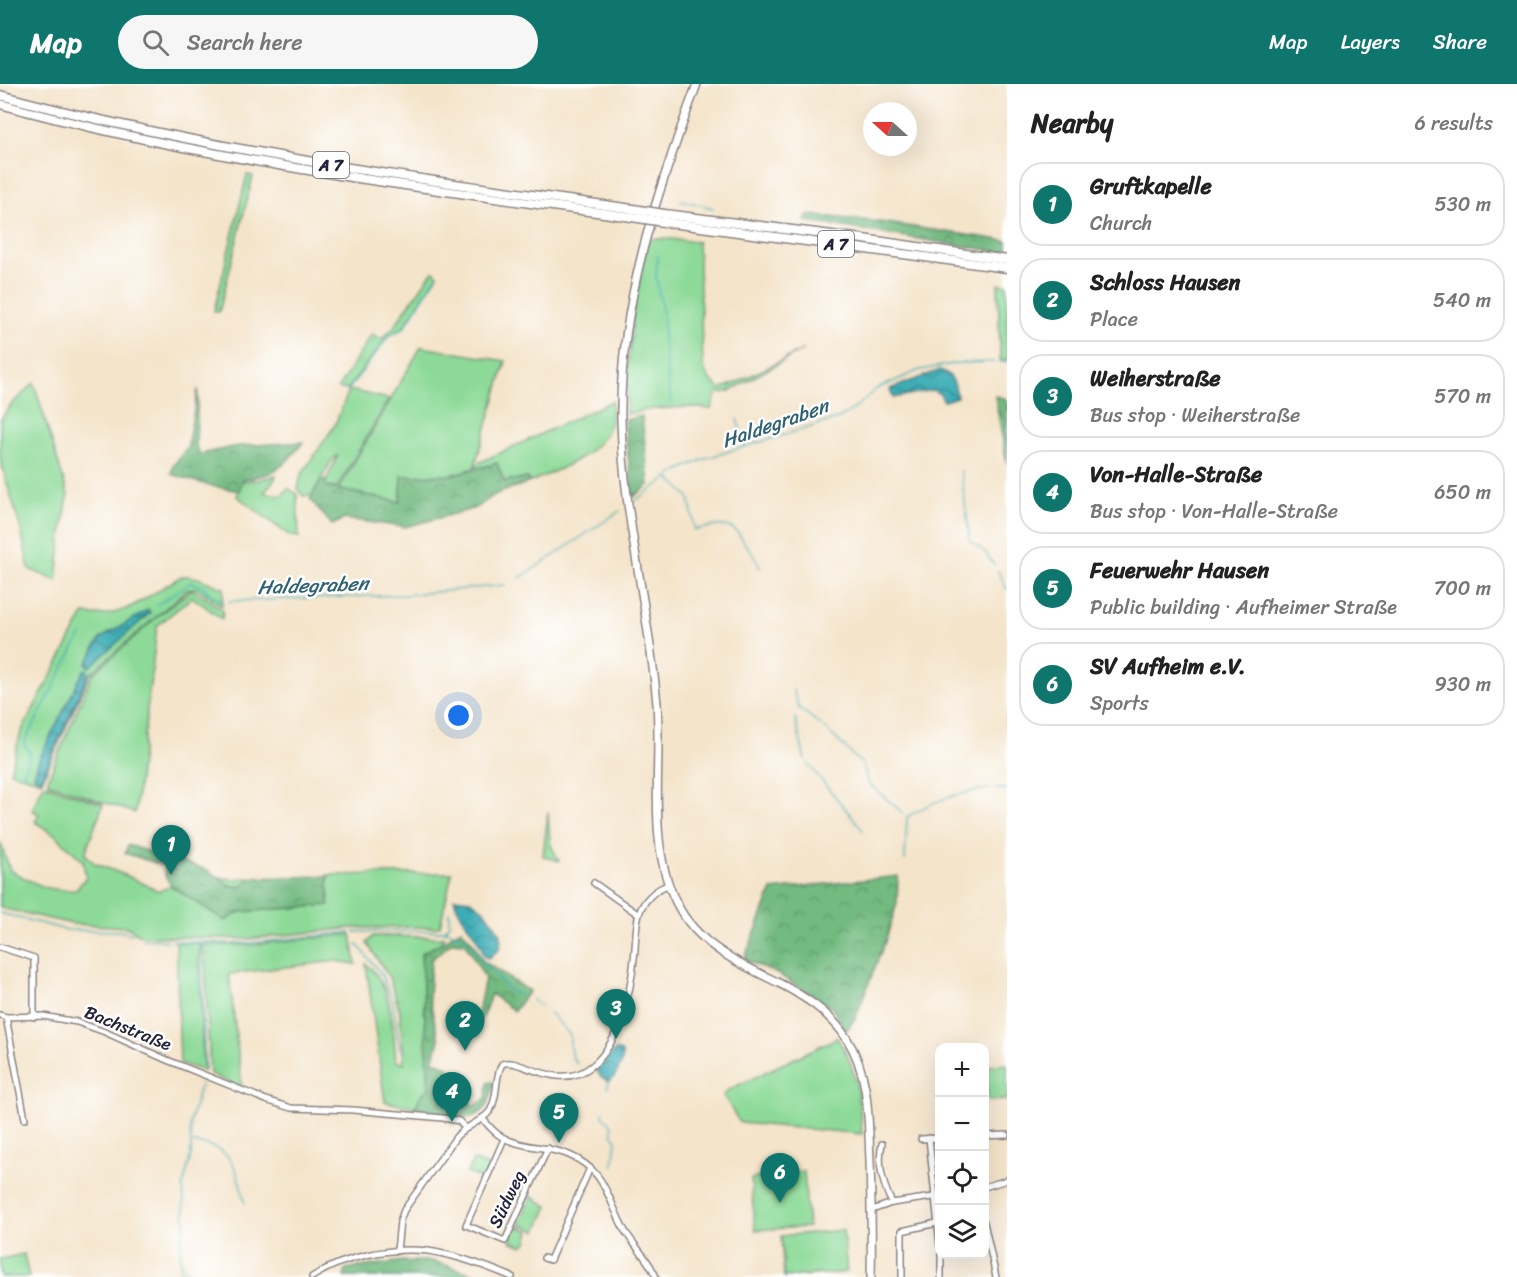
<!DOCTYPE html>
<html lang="en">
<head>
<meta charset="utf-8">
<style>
  :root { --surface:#fff; --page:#f6f6f6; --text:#222; --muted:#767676; --line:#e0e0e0; --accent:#0f766e }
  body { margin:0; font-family:Sriracha,sans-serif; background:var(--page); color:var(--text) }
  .controls { position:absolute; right:18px; bottom:18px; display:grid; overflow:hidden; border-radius:12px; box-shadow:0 6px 24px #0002 }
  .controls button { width:54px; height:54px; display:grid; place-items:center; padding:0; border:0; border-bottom:2px solid var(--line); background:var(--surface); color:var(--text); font:30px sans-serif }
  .compass { position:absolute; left:863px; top:18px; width:54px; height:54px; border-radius:50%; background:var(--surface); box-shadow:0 6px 24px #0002; rotate:291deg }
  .you { position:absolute; left:459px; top:632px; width:21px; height:21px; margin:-15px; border:4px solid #fff; border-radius:50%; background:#1a73e8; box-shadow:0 0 0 9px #1a73e833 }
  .badge { display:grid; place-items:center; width:39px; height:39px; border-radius:50%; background:var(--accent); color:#fff; font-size:20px; font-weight:700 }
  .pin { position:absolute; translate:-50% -50px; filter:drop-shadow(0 2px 3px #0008) }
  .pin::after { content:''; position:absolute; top:32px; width:21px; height:18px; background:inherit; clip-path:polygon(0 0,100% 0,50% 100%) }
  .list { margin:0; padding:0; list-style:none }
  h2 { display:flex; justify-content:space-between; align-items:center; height:78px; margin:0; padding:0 24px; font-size:26px }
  h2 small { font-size:20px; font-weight:400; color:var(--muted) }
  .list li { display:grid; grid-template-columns:39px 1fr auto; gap:18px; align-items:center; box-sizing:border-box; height:84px; margin:0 12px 12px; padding:0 12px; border:2px solid var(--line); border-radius:24px }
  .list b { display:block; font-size:22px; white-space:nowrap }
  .list p { margin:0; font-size:20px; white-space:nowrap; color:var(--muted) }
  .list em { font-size:20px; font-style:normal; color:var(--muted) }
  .icon { flex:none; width:33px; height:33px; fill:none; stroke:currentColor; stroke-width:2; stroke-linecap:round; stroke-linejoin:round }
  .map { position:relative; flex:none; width:1007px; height:1193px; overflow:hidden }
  header { display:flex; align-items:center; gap:36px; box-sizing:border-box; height:84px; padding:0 30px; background:var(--accent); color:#fff }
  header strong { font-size:28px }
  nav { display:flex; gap:33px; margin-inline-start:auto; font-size:21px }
  .search { width:420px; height:54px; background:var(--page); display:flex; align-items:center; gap:15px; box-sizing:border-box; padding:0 21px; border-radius:33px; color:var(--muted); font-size:22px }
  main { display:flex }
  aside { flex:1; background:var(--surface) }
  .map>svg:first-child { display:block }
  .green { fill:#8dda98; stroke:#587e6a; stroke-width:1.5; fill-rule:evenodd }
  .forest { fill:url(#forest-crowns); stroke:#4a6e5e; stroke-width:1.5 }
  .water { fill:url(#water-waves); stroke:#2f6878; stroke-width:1.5 }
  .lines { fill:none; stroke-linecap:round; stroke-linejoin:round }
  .stream { stroke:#3cadb5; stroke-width:1.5 }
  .minor-casing { stroke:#8b8382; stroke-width:8 }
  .major-casing { stroke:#8b8382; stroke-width:10 }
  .highway-casing { stroke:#8b8382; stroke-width:11 }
  .minor { stroke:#fff; stroke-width:5 }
  .major { stroke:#fff; stroke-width:7 }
  .highway { stroke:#fff; stroke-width:8 }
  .highway-bridge-casing { stroke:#8b8382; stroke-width:11; stroke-linecap:butt }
  .highway-bridge { stroke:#fff; stroke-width:8 }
  .labels { text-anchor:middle; stroke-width:5; stroke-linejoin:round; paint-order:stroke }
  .shield { fill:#fff; stroke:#646476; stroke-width:1.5 }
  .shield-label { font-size:16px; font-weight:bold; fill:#22223b }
  .street-label { font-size:18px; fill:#22223b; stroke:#fff }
  .water-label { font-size:20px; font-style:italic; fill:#2e6172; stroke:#fff }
</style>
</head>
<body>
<header>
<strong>Map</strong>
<div class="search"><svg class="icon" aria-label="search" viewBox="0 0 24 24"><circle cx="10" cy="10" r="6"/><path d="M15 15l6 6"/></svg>Search here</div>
<nav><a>Map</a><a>Layers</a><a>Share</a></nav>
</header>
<main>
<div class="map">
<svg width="1007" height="1193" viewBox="0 0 1007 1193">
  <defs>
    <pattern id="forest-crowns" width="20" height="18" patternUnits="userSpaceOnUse" patternTransform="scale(1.5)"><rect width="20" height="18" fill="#72ba80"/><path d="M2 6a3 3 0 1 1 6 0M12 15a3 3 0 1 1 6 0" fill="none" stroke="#5d976a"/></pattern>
    <pattern id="water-waves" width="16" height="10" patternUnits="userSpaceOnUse" patternTransform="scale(1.5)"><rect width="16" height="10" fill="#3cadb5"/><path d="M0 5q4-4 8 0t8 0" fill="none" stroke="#328c94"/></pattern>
  </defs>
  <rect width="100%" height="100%" fill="#fff"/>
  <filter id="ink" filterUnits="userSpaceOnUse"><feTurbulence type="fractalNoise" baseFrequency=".0167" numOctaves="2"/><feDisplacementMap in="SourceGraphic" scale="12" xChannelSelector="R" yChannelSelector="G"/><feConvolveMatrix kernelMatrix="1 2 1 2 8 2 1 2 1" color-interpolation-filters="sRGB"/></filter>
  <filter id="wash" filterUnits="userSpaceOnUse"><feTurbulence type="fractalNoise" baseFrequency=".008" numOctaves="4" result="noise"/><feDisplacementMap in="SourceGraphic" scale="24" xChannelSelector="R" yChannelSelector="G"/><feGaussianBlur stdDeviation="1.35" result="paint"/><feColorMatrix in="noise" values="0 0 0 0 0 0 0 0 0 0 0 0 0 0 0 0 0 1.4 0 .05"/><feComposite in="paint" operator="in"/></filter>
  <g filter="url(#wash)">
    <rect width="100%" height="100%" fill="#f4e4ca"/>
    <g class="green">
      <polygon points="247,91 253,92 219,228 214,227"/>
      <polygon points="648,155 671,155 698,158 703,282 708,293 720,305 736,299 804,265 728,308 717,309 711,325 689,323 653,325 626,330 628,305 626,303 634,222"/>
      <polygon points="434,187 438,191 403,244 388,252 347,306 338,304 372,250 381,255 393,244 432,188"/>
      <polygon points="998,200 1007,201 1007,276 1000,276"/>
      <polygon points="421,263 506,277 474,384 451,391 403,392 401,418 338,406"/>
      <polygon points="34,299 68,411 62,449 57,497 29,485 21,446 0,375 0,336 12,320"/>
      <polygon points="349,306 389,315 337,404 327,403 325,399 338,371 332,376 312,411 303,412 298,405 301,391 335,341"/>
      <path d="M612,317C611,323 612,330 611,336C605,369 556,387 530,398L528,394L504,397L476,384V380Z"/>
      <polygon points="276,391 275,395 264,408 282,412 288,404 297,410 299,453 290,452 237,412 242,397 259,396"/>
      <path d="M182,492C198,491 209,500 224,504L222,522L196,504L188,505L90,590L42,697L10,688L21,648L84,530C121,538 151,509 182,492ZM149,527L150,529L90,582L87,580L97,560ZM84,586L88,590L54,669L34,691L40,673Z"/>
      <polygon points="192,505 223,526 222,535 192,513 157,542 135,729 48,699 48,695 92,591 158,532"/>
      <path d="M46,701L103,720L85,770L94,779L127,792L159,807L171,802L225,836L240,828L329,821L328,791L452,789L440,842L437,843L351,844L248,855L142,852L127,843L73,840L0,824V758L10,786C33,799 48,808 76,806L86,793L83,777L54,750L35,738L39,730L32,726L43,702Z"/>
      <polygon points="548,727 550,759 559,777 543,772"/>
      <polygon points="215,792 230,795 250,794 241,803 229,801"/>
      <polygon points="351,850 356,880 336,877 229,890 242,1004 210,990 205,875 202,862 204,860 250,861"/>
      <path d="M373,852L444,853L440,860L421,869L429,1005L421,1011L415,1023L385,1018L366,880C393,900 393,947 396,977L404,979L400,927L389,893L367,859Z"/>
      <polygon points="176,858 199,859 203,987 180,979"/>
      <path d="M837,954C858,983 859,1015 862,1050L741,1039C733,1032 731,1020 723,1012L728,1006Z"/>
      <polygon points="1007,980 1007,1016 988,1017 986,982"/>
      <polygon points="473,1076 490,1083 484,1096 467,1089"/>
      <polygon points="804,1087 808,1143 755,1146 751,1095"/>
      <polygon points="531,1112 548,1122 537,1147 519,1140"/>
      <polygon points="516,1142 530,1147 527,1158 523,1162 510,1157 512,1152 510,1151"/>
      <polygon points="843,1146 847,1188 784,1193 781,1152"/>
      <polygon points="24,1170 29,1193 0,1193 0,1175"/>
    </g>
    <g class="forest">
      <polygon points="807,131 873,137 1007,157 1007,169 805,137"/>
      <path d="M198,305L196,362L200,370L238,362L303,358C284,383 275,392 243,395L239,407L207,401L171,390L173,382L189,361L188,358Z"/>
      <polygon points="995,312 1007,315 1007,380"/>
      <polygon points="642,332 649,401 633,413 624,336"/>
      <polygon points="497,379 504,397 528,394 530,398 496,410 476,424 405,443 345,435 332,441 310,415 321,396 325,396 327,403 400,418 402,392 451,391"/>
      <polygon points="128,761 207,786 229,801 241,803 250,794 328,792 329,821 240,828 225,837 171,802 165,791 164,782 125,769"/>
      <polygon points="898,792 897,819 886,855 855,935 846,947 832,924 778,890 744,876 772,806"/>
      <path d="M461,845L474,860L483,877L529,907L514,927L491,910L482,935L477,933L485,894L465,859L452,858L431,876L429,913L439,956L433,977C457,981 450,994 460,1009C463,1014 471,1018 475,1022L486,1014L488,999L494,998C490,1020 483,1038 457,1032V1025H454V1020H451L450,1032L415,1023L421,1011L429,1004L421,869L440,860Z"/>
      <polygon points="403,1177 432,1177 484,1193 344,1193 346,1185"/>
    </g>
    <g class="water">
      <path d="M940,286C954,291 955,300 957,313L944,317L940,310L933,306L893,314L890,305Z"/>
      <polygon points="148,526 150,529 90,583 87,580 97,560 101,554"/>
      <polygon points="87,585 88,590 41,695 34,692 40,673 84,586"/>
      <path d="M454,814L471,816L483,825L501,850L500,865L488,874L484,872C479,850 459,836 454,814Z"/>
      <path d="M615,966L622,968C624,978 616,992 609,998L600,992L597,986Z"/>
    </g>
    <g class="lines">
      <g class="stream">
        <polyline points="681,116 713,124"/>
        <polyline points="658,171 656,192 664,237 663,252 671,320"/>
        <polyline points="1000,278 1007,278"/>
        <polyline points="348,306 389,252 404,244 437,192"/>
        <polyline points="737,335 745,363"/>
        <polyline points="961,387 970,457 986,469 994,481"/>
        <path d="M669,394L689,413L695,446C709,443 725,437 737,448C740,451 742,456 745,460C752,468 756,473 760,484"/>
        <polyline points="635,417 677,387 707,374 837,335 854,325 876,305 920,286 958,279 995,278"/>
        <polyline points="998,487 1007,505"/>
        <polyline points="520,494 620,427"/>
        <polyline points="229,517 405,511 505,501"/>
        <polyline points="157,521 191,498 205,504 208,509 222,517"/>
        <polyline points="793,606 799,624 821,641"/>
        <polyline points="795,634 805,676"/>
        <polyline points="825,644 863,681 868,699 904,730"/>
        <polyline points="808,680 863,746"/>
        <polyline points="23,691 30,669 24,659 82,549"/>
        <polyline points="996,705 1007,705"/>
        <path d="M905,776L907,733C936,716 955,709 989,705"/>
        <polyline points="0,829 67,846 119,847 132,850"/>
        <polyline points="445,846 449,840 449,828"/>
        <polyline points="355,848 448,847 462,853 470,859 483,879 509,906 521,912"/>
        <polyline points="143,855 168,857"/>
        <polyline points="172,857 229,859"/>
        <polyline points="201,858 205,986"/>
        <polyline points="234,859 250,859 350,848"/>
        <polyline points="357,860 382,891 393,919 400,966"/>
        <polyline points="532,916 541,922"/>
        <path d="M550,929L570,951C571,962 568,971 577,980"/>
        <polyline points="607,1004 609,997"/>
        <polyline points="603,1028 604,1034 612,1041 612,1049 616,1056 613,1082"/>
        <path d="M193,1059C234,1062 236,1084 245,1119"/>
        <polyline points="179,1193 180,1182"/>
        <polyline points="196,1193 180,1180 182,1150 185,1141 183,1102 191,1071 190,1037 203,993"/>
      </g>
    </g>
  </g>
  <g filter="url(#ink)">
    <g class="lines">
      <g class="minor-casing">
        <g id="minor">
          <polyline points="594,799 639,831"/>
          <polyline points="0,863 34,874 34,933"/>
          <polyline points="0,931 6,933 43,932 77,938 105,948 167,976 266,1016 291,1024 353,1026 443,1034 459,1037 465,1044"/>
          <polyline points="6,933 25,1035"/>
          <path d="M482,1034C488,1041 494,1049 502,1053C521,1064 548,1062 569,1071C606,1086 608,1116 625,1147C635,1163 649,1175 656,1193"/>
          <polyline points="984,1052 1007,1051"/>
          <polyline points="929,1054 940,1162"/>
          <polyline points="504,1055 466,1141 505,1157 548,1064"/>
          <polyline points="921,1055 940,1054"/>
          <path d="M882,1060C877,1081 883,1101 892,1119"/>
          <polyline points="984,1103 1007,1096"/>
          <polyline points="872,1126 892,1119 940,1112"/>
          <polyline points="984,1138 996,1193"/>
          <path d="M397,1167L400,1137L404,1126L456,1053C465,1042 482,1038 490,1027C499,1012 494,994 502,980C518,971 558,1011 593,981C619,960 631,907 634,875C636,861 635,843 639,830C643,817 655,805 668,801"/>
          <polyline points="941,1170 941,1193"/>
          <polyline points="544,1174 550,1176 590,1084"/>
          <path d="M312,1193C344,1172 391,1163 428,1167C457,1171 486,1182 512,1193"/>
          <polyline points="902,1193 902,1147 937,1139"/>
        </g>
      </g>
      <g class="major-casing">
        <path id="major" d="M697,0C657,108 619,219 621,335C623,431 649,525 657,620C662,685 646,760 677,820C698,861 738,879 777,898C804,912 831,929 847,955C870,991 868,1035 870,1076C871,1115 872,1154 871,1193"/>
      </g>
      <g class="highway-casing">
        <g id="highway">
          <path d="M0,11C207,67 421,96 633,125"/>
          <path d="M0,20C206,77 420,104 632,133"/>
          <polyline points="664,130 856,154 1007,176"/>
          <polyline points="664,138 1007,184"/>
        </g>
      </g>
      <use href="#minor" class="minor"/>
      <use href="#major" class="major"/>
      <use href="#highway" class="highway"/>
      <g class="highway-bridge-casing">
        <g id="highway-bridge">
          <polyline points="633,125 664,130"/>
          <polyline points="632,133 664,138"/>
        </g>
      </g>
      <use href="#highway-bridge" class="highway-bridge"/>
    </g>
  </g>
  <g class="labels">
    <g class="shield">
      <rect x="313" y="68" width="36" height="26" rx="4.5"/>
      <rect x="818" y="147" width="36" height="26" rx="4.5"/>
    </g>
    <g class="shield-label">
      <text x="331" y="87">A 7</text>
      <text x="836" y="166">A 7</text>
    </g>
    <g class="street-label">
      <text transform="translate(128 944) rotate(22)" y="6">Bachstraße</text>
      <text transform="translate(507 1115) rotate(-64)" y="6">Südweg</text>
    </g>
    <g class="water-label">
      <text transform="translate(775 339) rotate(-19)" y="7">Haldegraben</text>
      <text transform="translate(313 501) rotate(-2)" y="7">Haldegraben</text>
    </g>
  </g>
</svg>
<div class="controls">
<button>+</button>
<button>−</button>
<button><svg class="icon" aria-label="locate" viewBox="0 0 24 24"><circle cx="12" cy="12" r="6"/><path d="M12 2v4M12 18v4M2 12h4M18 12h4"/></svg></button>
<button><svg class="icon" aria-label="layers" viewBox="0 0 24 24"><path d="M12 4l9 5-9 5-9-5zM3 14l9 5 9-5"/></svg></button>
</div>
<svg class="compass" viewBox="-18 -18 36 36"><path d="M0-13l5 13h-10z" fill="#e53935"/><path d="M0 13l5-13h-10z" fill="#767676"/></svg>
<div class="you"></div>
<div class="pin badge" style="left:171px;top:791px">1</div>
<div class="pin badge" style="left:465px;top:967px">2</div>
<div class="pin badge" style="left:616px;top:955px">3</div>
<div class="pin badge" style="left:452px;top:1038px">4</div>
<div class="pin badge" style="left:559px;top:1059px">5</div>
<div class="pin badge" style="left:780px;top:1119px">6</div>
</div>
<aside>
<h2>Nearby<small>6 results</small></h2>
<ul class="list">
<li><span class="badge">1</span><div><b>Gruftkapelle</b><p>Church</p></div><em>530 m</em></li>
<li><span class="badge">2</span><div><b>Schloss Hausen</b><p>Place</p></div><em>540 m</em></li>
<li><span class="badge">3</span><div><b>Weiherstraße</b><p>Bus stop · Weiherstraße</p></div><em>570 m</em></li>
<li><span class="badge">4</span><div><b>Von-Halle-Straße</b><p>Bus stop · Von-Halle-Straße</p></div><em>650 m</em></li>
<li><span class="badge">5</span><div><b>Feuerwehr Hausen</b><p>Public building · Aufheimer Straße</p></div><em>700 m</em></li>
<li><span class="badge">6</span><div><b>SV Aufheim e.V.</b><p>Sports</p></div><em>930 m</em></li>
</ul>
</aside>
</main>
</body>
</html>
